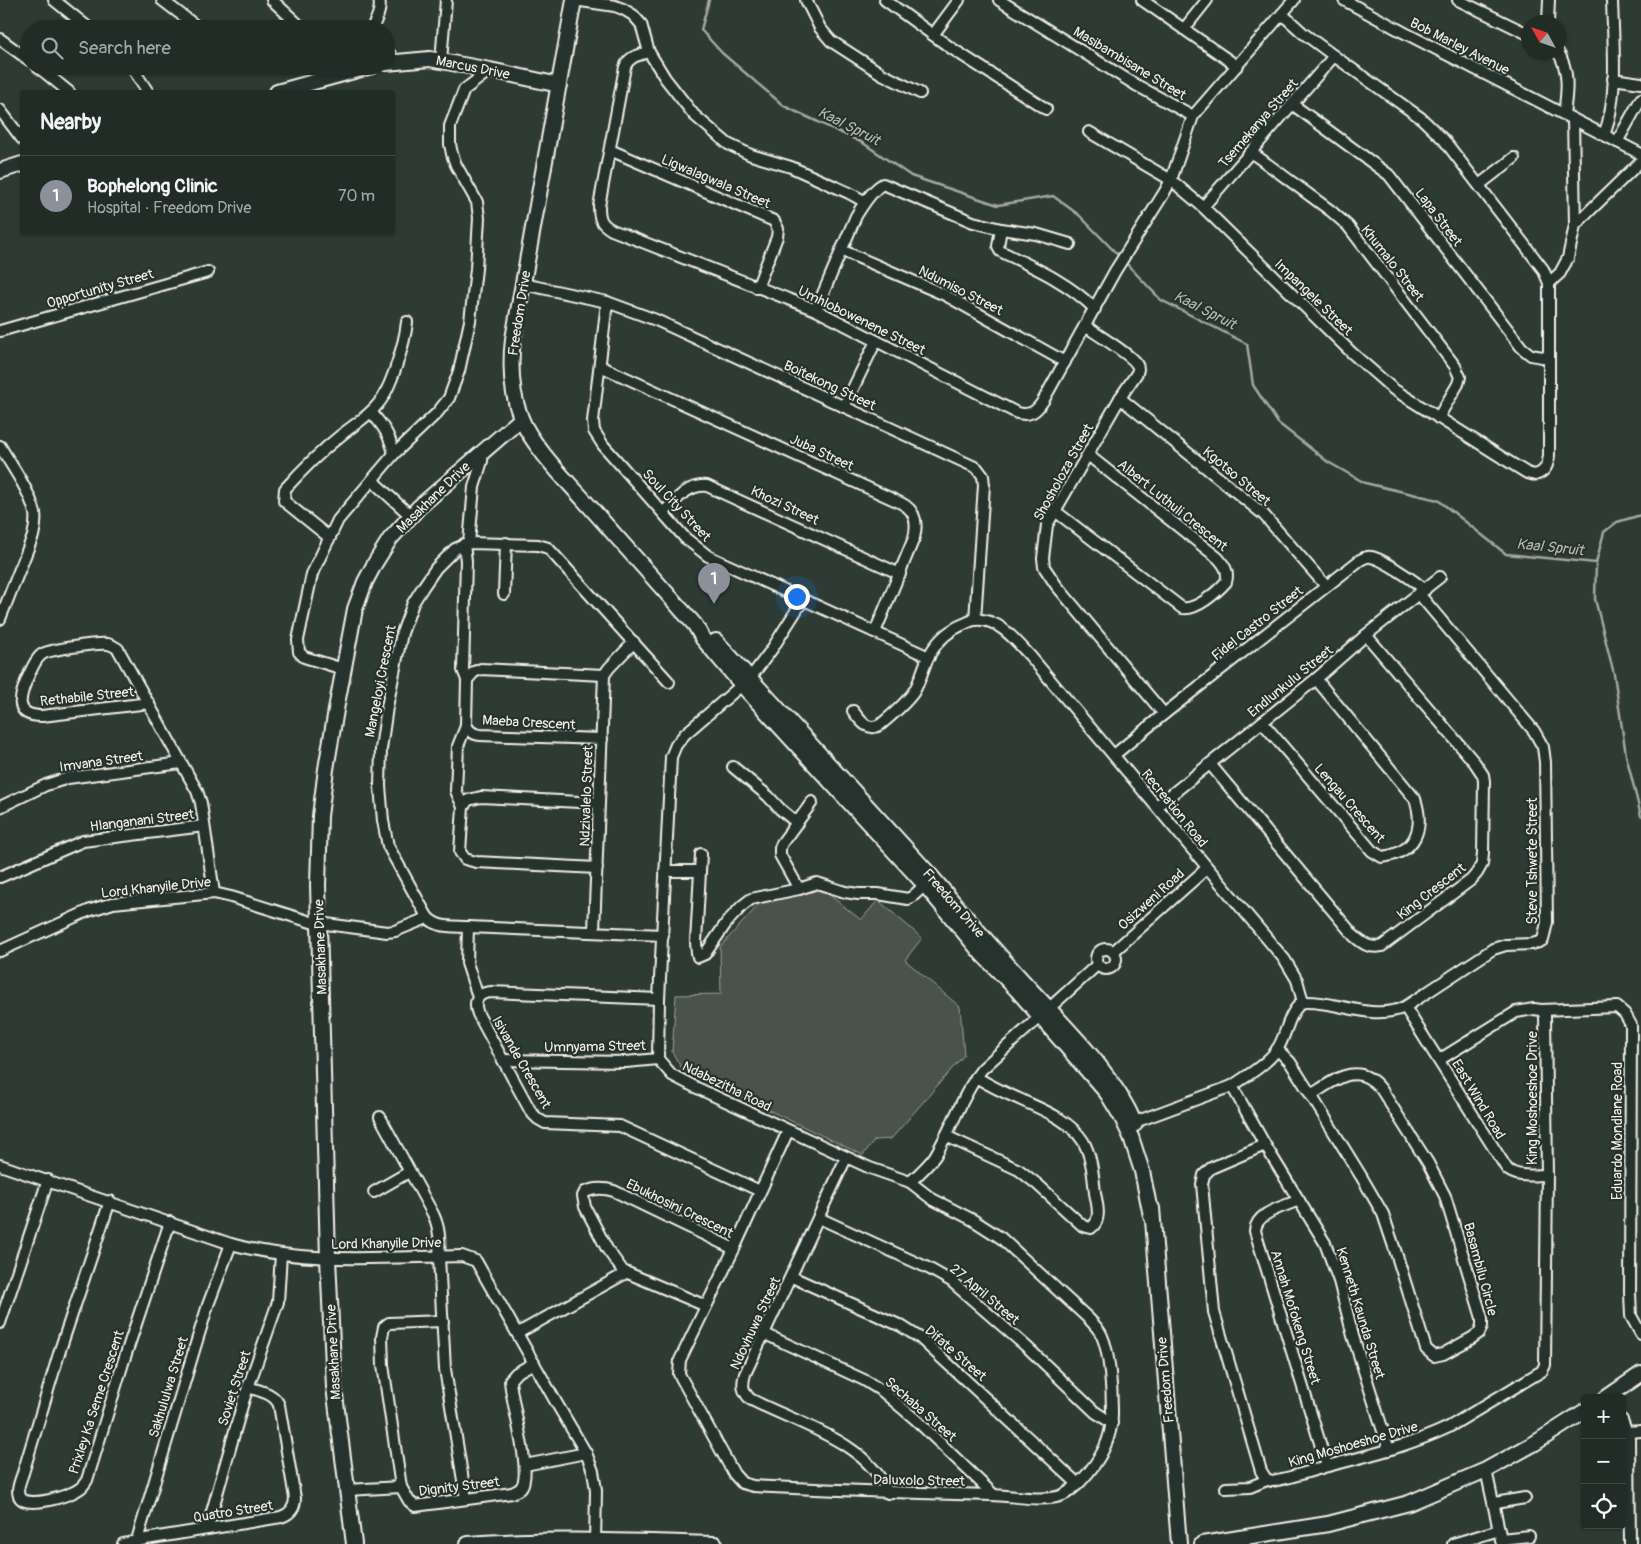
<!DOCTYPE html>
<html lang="en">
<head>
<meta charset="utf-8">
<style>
  :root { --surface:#222c27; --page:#2e3833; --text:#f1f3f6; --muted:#a2a7a7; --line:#3f4844; --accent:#8c9099 }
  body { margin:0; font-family:Pangolin,sans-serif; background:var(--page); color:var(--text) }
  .controls { position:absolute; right:15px; bottom:15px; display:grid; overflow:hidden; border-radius:5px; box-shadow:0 1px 4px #0004 }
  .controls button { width:45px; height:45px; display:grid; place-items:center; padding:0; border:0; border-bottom:1px solid var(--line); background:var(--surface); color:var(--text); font:25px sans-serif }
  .compass { position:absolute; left:1521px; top:15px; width:45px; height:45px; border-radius:50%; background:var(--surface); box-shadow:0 1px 4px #0004; rotate:310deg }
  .you { position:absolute; left:796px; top:596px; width:18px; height:18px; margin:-12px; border:4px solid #fff; border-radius:50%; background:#1a73e8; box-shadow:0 0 0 8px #1a73e833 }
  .badge { display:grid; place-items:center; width:32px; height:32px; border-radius:50%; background:var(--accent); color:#fff; font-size:16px; font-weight:700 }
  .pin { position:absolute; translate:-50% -41px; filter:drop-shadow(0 1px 2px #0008) }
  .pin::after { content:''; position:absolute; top:26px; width:18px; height:15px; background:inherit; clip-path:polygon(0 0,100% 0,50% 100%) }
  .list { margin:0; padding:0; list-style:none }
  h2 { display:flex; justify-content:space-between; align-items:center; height:65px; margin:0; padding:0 20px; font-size:21px }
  h2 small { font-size:16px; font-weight:400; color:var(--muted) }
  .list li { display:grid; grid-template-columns:32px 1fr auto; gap:15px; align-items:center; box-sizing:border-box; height:80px; padding:0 20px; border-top:1px solid var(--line) }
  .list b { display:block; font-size:19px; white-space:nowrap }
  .list p { margin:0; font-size:16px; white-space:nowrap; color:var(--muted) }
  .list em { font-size:16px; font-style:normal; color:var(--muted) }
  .icon { flex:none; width:28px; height:28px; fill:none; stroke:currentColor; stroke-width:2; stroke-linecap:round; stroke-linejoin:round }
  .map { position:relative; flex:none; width:1641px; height:1544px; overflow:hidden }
  .search { position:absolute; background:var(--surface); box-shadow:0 1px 4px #0004; left:20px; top:20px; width:375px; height:55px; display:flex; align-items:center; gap:12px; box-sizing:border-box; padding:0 18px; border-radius:28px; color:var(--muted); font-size:19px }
  .panel { position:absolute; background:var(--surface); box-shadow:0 1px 4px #0004; left:20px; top:90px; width:375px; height:145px; border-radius:5px }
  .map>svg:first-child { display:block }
  .green { fill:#48524c; stroke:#9ea29a }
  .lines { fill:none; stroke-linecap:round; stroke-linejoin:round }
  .stream { stroke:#a4a8a0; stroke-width:2.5 }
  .street-casing { stroke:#f4f1e8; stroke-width:14 }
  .secondary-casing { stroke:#f4f1e8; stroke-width:18 }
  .street { stroke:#26332d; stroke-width:10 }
  .secondary { stroke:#26332d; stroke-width:14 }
  .labels { text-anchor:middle; stroke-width:4.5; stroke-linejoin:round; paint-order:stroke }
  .street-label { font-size:14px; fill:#f4f1e8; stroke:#26332d }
  .water-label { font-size:15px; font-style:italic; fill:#b8bab2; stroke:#26332d }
</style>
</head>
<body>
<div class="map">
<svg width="1641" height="1544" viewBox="0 0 1641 1544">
  <rect width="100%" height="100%" fill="#2e3b34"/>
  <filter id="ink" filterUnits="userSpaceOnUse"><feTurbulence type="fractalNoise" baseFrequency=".02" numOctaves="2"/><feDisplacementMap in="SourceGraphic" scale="10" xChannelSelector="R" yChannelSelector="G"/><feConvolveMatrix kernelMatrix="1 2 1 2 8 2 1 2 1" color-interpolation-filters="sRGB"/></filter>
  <g filter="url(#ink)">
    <polygon class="green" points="822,889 861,920 878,900 922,938 905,960 960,1007 964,1055 891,1139 875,1140 863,1155 682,1069 672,1052 676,995 721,994 720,947 762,901"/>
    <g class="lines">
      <g class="stream">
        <polyline points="709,0 701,30 722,53 784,106 863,143 911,176 998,205 1053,196 1079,215 1120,257"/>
        <polyline points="1124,261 1161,300 1247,344 1253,385 1278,423 1328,462 1365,483 1438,500 1506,554 1596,563 1604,532 1617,522 1641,515"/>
        <polyline points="1596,563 1595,599 1614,674 1626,755 1641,816"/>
      </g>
      <g class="street-casing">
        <g id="street">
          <polyline points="54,0 90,29"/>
          <polyline points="162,0 200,29"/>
          <polyline points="272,0 300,26 307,29"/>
          <polyline points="574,0 615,6 623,9 633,15 641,24 649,52 665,78 694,115 728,144 751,155 791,167 849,193 862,200 863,204"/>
          <polyline points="806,0 820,28 831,41 882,74 920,93"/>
          <polyline points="885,0 951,48 1046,109"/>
          <polyline points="999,0 1136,85 1193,116"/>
          <polyline points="1142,0 1237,66"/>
          <polyline points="1344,0 1403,32 1641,154"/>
          <polyline points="1458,0 1528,34"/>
          <polyline points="1282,14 1303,33 1334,56 1421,118 1444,140 1543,269 1549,283"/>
          <polyline points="1548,22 1549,0"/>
          <path d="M371,29C376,22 382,8 379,0"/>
          <polyline points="1184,29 1207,0"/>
          <polyline points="933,35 959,0"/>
          <polyline points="0,39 29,60"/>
          <polyline points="386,48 395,62"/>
          <path d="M649,52C639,55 629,56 625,67L599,206C599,219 601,224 612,230L816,310L1017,413C1030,416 1036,412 1043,401L1115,271L1164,193L1171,180L1193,116L1294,0"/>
          <path d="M1558,52C1570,71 1567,93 1564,114"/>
          <polyline points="441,61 446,0"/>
          <polyline points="37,66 69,92"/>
          <polyline points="131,66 148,92"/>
          <polyline points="1613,79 1641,83"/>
          <polyline points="1292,104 1389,175 1522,348 1531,355 1548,358"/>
          <polyline points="0,110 22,139"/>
          <polyline points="1573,119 1575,225"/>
          <path d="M1089,132L1171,180L1203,207L1352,353L1393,389L1514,465L1527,473L1535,475C1545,472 1548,466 1549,455V283L1560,273L1568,258L1575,225L1641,161"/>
          <path d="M1604,135C1619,97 1613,41 1612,0"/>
          <polyline points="1617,142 1641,99"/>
          <polyline points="610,150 774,221 778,229 777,237 757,288"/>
          <polyline points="1251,152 1331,211 1348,226 1455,366 1460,377 1458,384 1438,418"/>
          <polyline points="1479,185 1514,158"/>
          <polyline points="1203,207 1334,56"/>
          <path d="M1001,229L998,246L1000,251C1033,267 1068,282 1095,309"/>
          <polyline points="841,250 945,295 1065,362"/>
          <polyline points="523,284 607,302 656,320 977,468 983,476 984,485 975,620"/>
          <polyline points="607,302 593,421 594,431 603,445 685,538 708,556 929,657"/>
          <path d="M816,310L856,216C862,206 873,189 883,184L973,222L1001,229L1036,234L1070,244"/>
          <path d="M1085,326C1095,333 1133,356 1137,365C1139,368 1138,369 1137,373L1120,398L1047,525L1043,558L1044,567L1056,585L1164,714"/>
          <polyline points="0,331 208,272"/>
          <path d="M600,366L901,503C915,510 918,522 914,538L875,632"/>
          <polyline points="1120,398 1263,514 1326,586"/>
          <polyline points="844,407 876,341"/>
          <path d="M371,412C383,426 390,435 394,454"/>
          <path d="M0,446C12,467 29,489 35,513C36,520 35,528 33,536L0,619"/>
          <polyline points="373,479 377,485 411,516"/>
          <path d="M1055,511L1182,608C1196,611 1217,592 1226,582C1229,572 1225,566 1218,558L1088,455"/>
          <path d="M664,512C676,500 688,484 707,486L900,574"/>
          <path d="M330,538L284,501L285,489C302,470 320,452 340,436C352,426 368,417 378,404C391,389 405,342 407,322"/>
          <polyline points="469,543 474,487 482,461 483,450"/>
          <polyline points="464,544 466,561 463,670 467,680"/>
          <polyline points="504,594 506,543"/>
          <polyline points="343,669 304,657 299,652 298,640 312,574 338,520 394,454 437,413 449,398 459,371 470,321 476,269 479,218 477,202 456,165 452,154 450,144 450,126 464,90 490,70"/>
          <path d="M149,703L42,716C14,716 19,698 27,679C31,671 34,661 41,655C48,649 98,643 108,644C113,645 115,647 118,649L197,791L201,803L214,893"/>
          <path d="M853,711C860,720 867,732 880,725C891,716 904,705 913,693C921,681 923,666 930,654C938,640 949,630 964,624C967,623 971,620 975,620C998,617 1017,642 1031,657L1285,960L1297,980L1303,1002"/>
          <path d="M1262,722L1372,851L1382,857C1415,853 1425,829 1415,799L1316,679"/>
          <path d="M602,739L480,735C473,734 468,731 466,724L467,680L474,672L481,669L604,675"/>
          <path d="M1114,755L1164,714L1360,560C1364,558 1367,556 1371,557C1383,559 1415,581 1425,590"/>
          <path d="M1210,764L1354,936C1363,944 1370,949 1382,946L1471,880L1477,873L1482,864L1483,853L1484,781L1483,775L1475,763L1366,635"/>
          <polyline points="733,767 768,796 780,809 797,823"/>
          <polyline points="1157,806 1316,679 1366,635 1440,577"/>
          <polyline points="0,807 46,785 68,778 181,763"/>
          <polyline points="463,807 456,791 458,746 466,726"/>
          <polyline points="701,854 696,942 697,953 698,957 705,954 727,922 742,906 751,899 799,889 817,883 845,892 858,894 878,894 908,899 913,896 925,885"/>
          <polyline points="597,868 476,862 465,859 460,852 463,807 468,800 481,797 599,803"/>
          <polyline points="665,871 700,871"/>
          <polyline points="0,877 83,841 204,826"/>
          <polyline points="799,889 780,855 780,848 782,843 812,802"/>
          <polyline points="468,927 467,963 478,997"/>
          <polyline points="594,931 604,675 609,668 634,642"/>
          <path d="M663,935L468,927C452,926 433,929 425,913L388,846L383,821L380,786L381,749L387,707L402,633L413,603L423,587L436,568L455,549L469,543L538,545L548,548L669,682"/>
          <circle cx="1106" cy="959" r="10"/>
          <polyline points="0,951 88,911 113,903 214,893 231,897 311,922 387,932 395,931 427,918"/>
          <polyline points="1113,952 1207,868"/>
          <path d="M659,999L491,992C477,993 473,1002 478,1014L531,1112L538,1119L545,1123L620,1126L760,1191"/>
          <path d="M1303,1002C1337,1000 1372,1022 1405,1007L1493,949L1506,945L1532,944L1539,942L1543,940L1544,936L1547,922L1545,762L1543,747L1534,731L1419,594"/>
          <path d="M1405,1007L1507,1169C1517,1178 1533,1175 1547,1175"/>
          <polyline points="1541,1010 1617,1007 1625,1014 1631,1025 1630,1293 1631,1316 1641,1334"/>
          <path d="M1277,1049L1290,1062L1311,1095L1361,1176L1383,1214L1397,1256L1426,1349L1434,1356L1443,1354L1472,1338L1479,1333L1482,1326V1318L1445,1196L1428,1163L1381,1089C1358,1060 1335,1080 1311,1095"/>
          <polyline points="503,1060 626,1062 658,1059"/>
          <polyline points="1232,1086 1265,1145 1325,1243 1339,1281 1353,1336 1389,1450"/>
          <path d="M380,1117L433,1214C440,1228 440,1242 439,1257L445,1369L466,1499"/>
          <path d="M1127,1125L1232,1086C1247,1076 1265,1065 1276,1051C1287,1037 1287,1012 1303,1002"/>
          <path d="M788,1131L734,1249L680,1360L679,1374L734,1474L742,1483L753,1486C833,1490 912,1493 991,1495C1012,1495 1044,1503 1063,1495C1069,1492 1076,1486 1081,1481C1100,1461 1113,1439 1112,1411C1112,1391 1110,1354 1102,1336C1099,1329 1094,1324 1088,1318L1001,1238L973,1220L932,1199L910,1182L870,1168L695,1087L672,1075L658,1059L659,999L671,757L676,745L685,734L751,677L772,649L803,600"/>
          <path d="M946,1136L1019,1170L1037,1184L1083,1226L1091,1228C1102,1220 1097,1204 1095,1193C1093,1175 1092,1157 1083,1141C1068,1118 1040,1109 1017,1098C1003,1092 989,1085 976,1077"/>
          <path d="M1265,1145L1211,1168L1204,1175L1202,1184L1214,1312L1261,1471L1266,1479L1272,1481C1291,1478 1310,1471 1328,1466C1370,1455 1409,1446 1449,1427L1542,1371L1545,1365L1547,1175L1545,1015L1541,1010L1534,1009L1516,1012L1439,1060"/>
          <path d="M846,1158L745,1374C742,1384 742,1391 750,1399C795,1423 868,1441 888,1493"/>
          <path d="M0,1165L231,1244C306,1265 385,1257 462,1256L476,1261L557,1404L586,1453L593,1471L596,1490L595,1544"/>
          <path d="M910,1182C919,1174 928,1166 935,1156C952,1128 962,1095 982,1069L1097,965"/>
          <polyline points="374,1192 409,1172"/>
          <path d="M1299,1200C1284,1207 1256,1212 1255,1231L1327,1466"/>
          <path d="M110,1201L61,1347L23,1473C21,1479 16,1490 19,1496C25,1510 70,1496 79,1489C83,1487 85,1483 87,1480L123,1363L170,1222"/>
          <polyline points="819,1218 928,1268 951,1281 1028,1348 1095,1412 1112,1423"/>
          <polyline points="792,1277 901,1326 920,1338 1078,1484"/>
          <path d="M706,1306L623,1271L607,1249L585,1207L583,1196L585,1192C594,1188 604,1188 614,1191L734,1249"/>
          <path d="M443,1321L389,1323L384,1327L382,1337L383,1365L401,1487L409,1501L415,1506L512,1493C516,1491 520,1490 522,1486C532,1470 511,1402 510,1380L516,1373L534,1363"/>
          <polyline points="0,1323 48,1180"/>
          <polyline points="518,1333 626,1273"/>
          <polyline points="765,1334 864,1380 882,1391 915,1419 994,1495"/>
          <polyline points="1622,1420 1629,1438 1630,1544"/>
          <polyline points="1628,1432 1641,1431"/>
          <polyline points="525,1465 586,1453"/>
          <polyline points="1486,1470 1502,1544"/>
          <polyline points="1226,1488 1250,1487 1267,1480"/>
          <polyline points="347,1490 401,1487"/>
          <polyline points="1495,1503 1525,1498"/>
          <polyline points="207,1529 244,1399 278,1302 281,1254"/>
          <polyline points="1501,1539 1529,1536"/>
          <polyline points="137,1540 195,1347 208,1305 231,1244"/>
          <path d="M123,1544L146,1539L281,1517C290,1514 295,1508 295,1498L279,1405C274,1393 260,1391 248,1387"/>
          <polyline points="1453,1544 1499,1530"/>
        </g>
      </g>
      <g class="secondary-casing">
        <g id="secondary">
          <path d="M574,0L513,339C510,365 511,393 521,418C531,444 564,478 583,499C620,541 658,583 695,625L703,639L742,685L925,885L982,954L1017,990L1107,1093L1121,1116L1131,1137L1142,1171L1151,1216"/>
          <polyline points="386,63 430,59 490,70 559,85"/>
          <polyline points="277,92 372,66"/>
          <polyline points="0,171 22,164"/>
          <path d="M716,641L931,876C964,915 998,955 1034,993C1071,1033 1113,1073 1135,1124"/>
          <polyline points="1152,1208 1179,1544"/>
          <polyline points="1606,1398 1641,1374"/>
          <polyline points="354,1544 334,1387 328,1258 318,885 320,816 326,769 337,704 355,609 365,582 375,563 390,539 419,507 521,419"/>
          <path d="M468,1544C550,1538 633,1541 715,1544"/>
          <polyline points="1202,1544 1328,1524 1409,1503 1486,1470 1535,1443 1585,1411"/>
        </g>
      </g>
      <use href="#street" class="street"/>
      <use href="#secondary" class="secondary"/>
    </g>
  </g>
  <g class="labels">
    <g class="street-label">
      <text transform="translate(1460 46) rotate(27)" y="5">Bob Marley Avenue</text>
      <text transform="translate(1130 63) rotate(31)" y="5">Masibambisane Street</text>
      <text transform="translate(473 67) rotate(11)" y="5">Marcus Drive</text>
      <text transform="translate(1258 123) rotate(-49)" y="5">Tsemekanya Street</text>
      <text transform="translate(716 181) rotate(23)" y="5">Ligwalagwala Street</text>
      <text transform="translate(1439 217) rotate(53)" y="5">Lapa Street</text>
      <text transform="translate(1393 263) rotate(52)" y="5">Khumalo Street</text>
      <text transform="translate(100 288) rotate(-16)" y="5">Opportunity Street</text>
      <text transform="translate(961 290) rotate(27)" y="5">Ndumiso Street</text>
      <text transform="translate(1314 297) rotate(44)" y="5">Impangele Street</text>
      <text transform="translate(519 313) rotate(-81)" y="5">Freedom Drive</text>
      <text transform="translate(862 320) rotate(26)" y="5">Umhlobowenene Street</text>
      <text transform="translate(830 385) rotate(25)" y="5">Boitekong Street</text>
      <text transform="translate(822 452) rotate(25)" y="5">Juba Street</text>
      <text transform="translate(1063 472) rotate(-61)" y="5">Shosholoza Street</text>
      <text transform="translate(1237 476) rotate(40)" y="5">Kgotso Street</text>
      <text transform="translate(433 497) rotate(-44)" y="5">Masakhane Drive</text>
      <text transform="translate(677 505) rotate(47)" y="5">Soul City Street</text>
      <text transform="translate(785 505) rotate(25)" y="5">Khozi Street</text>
      <text transform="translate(1173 505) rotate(39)" y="5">Albert Luthuli Crescent</text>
      <text transform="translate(1257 623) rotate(-38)" y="5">Fidel Castro Street</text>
      <text transform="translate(380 681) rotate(-79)" y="5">Mangeloyi Crescent</text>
      <text transform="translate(1290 681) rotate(-39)" y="5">Endlunkulu Street</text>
      <text transform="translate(87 696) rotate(-6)" y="5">Rethabile Street</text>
      <text transform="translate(529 722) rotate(3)" y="5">Maeba Crescent</text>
      <text transform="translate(101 761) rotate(-8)" y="5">Imvana Street</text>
      <text transform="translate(586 796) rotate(-88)" y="5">Ndzivalelo Street</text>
      <text transform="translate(1350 803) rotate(49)" y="5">Lengau Crescent</text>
      <text transform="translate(1175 808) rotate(51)" y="5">Recreation Road</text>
      <text transform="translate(142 820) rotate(-7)" y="5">Hlanganani Street</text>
      <text transform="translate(1532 861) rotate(-90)" y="5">Steve Tshwete Street</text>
      <text transform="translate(156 887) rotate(-6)" y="5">Lord Khanyile Drive</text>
      <text transform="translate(1431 891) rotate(-38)" y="5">King Crescent</text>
      <text transform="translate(1151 899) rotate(-42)" y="5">Osizweni Road</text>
      <text transform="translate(954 903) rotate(49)" y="5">Freedom Drive</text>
      <text transform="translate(320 947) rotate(-92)" y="5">Masakhane Drive</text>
      <text transform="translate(595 1046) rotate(-1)" y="5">Umnyama Street</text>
      <text transform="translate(522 1062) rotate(60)" y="5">Isivande Crescent</text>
      <text transform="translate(727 1086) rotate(26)" y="5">Ndabezitha Road</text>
      <text transform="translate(1532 1098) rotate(-90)" y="5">King Moshoeshoe Drive</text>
      <text transform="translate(1479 1099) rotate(59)" y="5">East Wind Road</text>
      <text transform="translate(1617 1131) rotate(-90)" y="5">Eduardo Mondlane Road</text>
      <text transform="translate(680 1208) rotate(26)" y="5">Ebukhosini Crescent</text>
      <text transform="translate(386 1243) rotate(-1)" y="5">Lord Khanyile Drive</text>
      <text transform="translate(1481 1269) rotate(75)" y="5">Basambilu Circle</text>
      <text transform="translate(985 1294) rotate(40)" y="5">27 April Street</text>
      <text transform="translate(1361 1313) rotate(73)" y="5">Kenneth Kaunda Street</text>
      <text transform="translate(1296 1317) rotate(73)" y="5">Annah Mofokeng Street</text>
      <text transform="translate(755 1323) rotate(-65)" y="5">Ndovhuwa Street</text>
      <text transform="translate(333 1352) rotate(-93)" y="5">Masakhane Drive</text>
      <text transform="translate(956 1353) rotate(41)" y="5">Difate Street</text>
      <text transform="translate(1165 1380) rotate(-95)" y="5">Freedom Drive</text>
      <text transform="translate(168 1387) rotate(-73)" y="5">Sakhululwa Street</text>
      <text transform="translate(234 1388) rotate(-72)" y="5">Soviet Street</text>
      <text transform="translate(96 1402) rotate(-72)" y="5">Prixley Ka Seme Crescent</text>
      <text transform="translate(921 1409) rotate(41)" y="5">Sechaba Street</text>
      <text transform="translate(1353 1444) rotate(-16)" y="5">King Moshoeshoe Drive</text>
      <text transform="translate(919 1480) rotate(1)" y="5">Daluxolo Street</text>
      <text transform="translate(459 1486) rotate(-7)" y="5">Dignity Street</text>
      <text transform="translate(233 1511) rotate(-9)" y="5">Quatro Street</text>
    </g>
    <g class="water-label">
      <text transform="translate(849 126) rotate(27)" y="5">Kaal Spruit</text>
      <text transform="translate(1205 310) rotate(27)" y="5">Kaal Spruit</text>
      <text transform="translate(1550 547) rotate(6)" y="5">Kaal Spruit</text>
    </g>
  </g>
</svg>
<div class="controls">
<button>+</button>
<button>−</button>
<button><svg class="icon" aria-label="locate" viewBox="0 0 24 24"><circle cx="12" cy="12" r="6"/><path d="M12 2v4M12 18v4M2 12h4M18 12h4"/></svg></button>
</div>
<svg class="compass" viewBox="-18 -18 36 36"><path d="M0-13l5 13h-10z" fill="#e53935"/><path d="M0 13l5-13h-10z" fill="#a2a7a7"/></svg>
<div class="you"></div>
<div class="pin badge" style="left:714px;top:604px">1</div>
<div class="search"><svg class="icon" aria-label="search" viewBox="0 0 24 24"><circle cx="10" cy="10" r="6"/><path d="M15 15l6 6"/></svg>Search here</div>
<section class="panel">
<h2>Nearby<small></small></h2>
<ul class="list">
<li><span class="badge">1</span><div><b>Bophelong Clinic</b><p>Hospital · Freedom Drive</p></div><em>70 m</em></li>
</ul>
</section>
</div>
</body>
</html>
